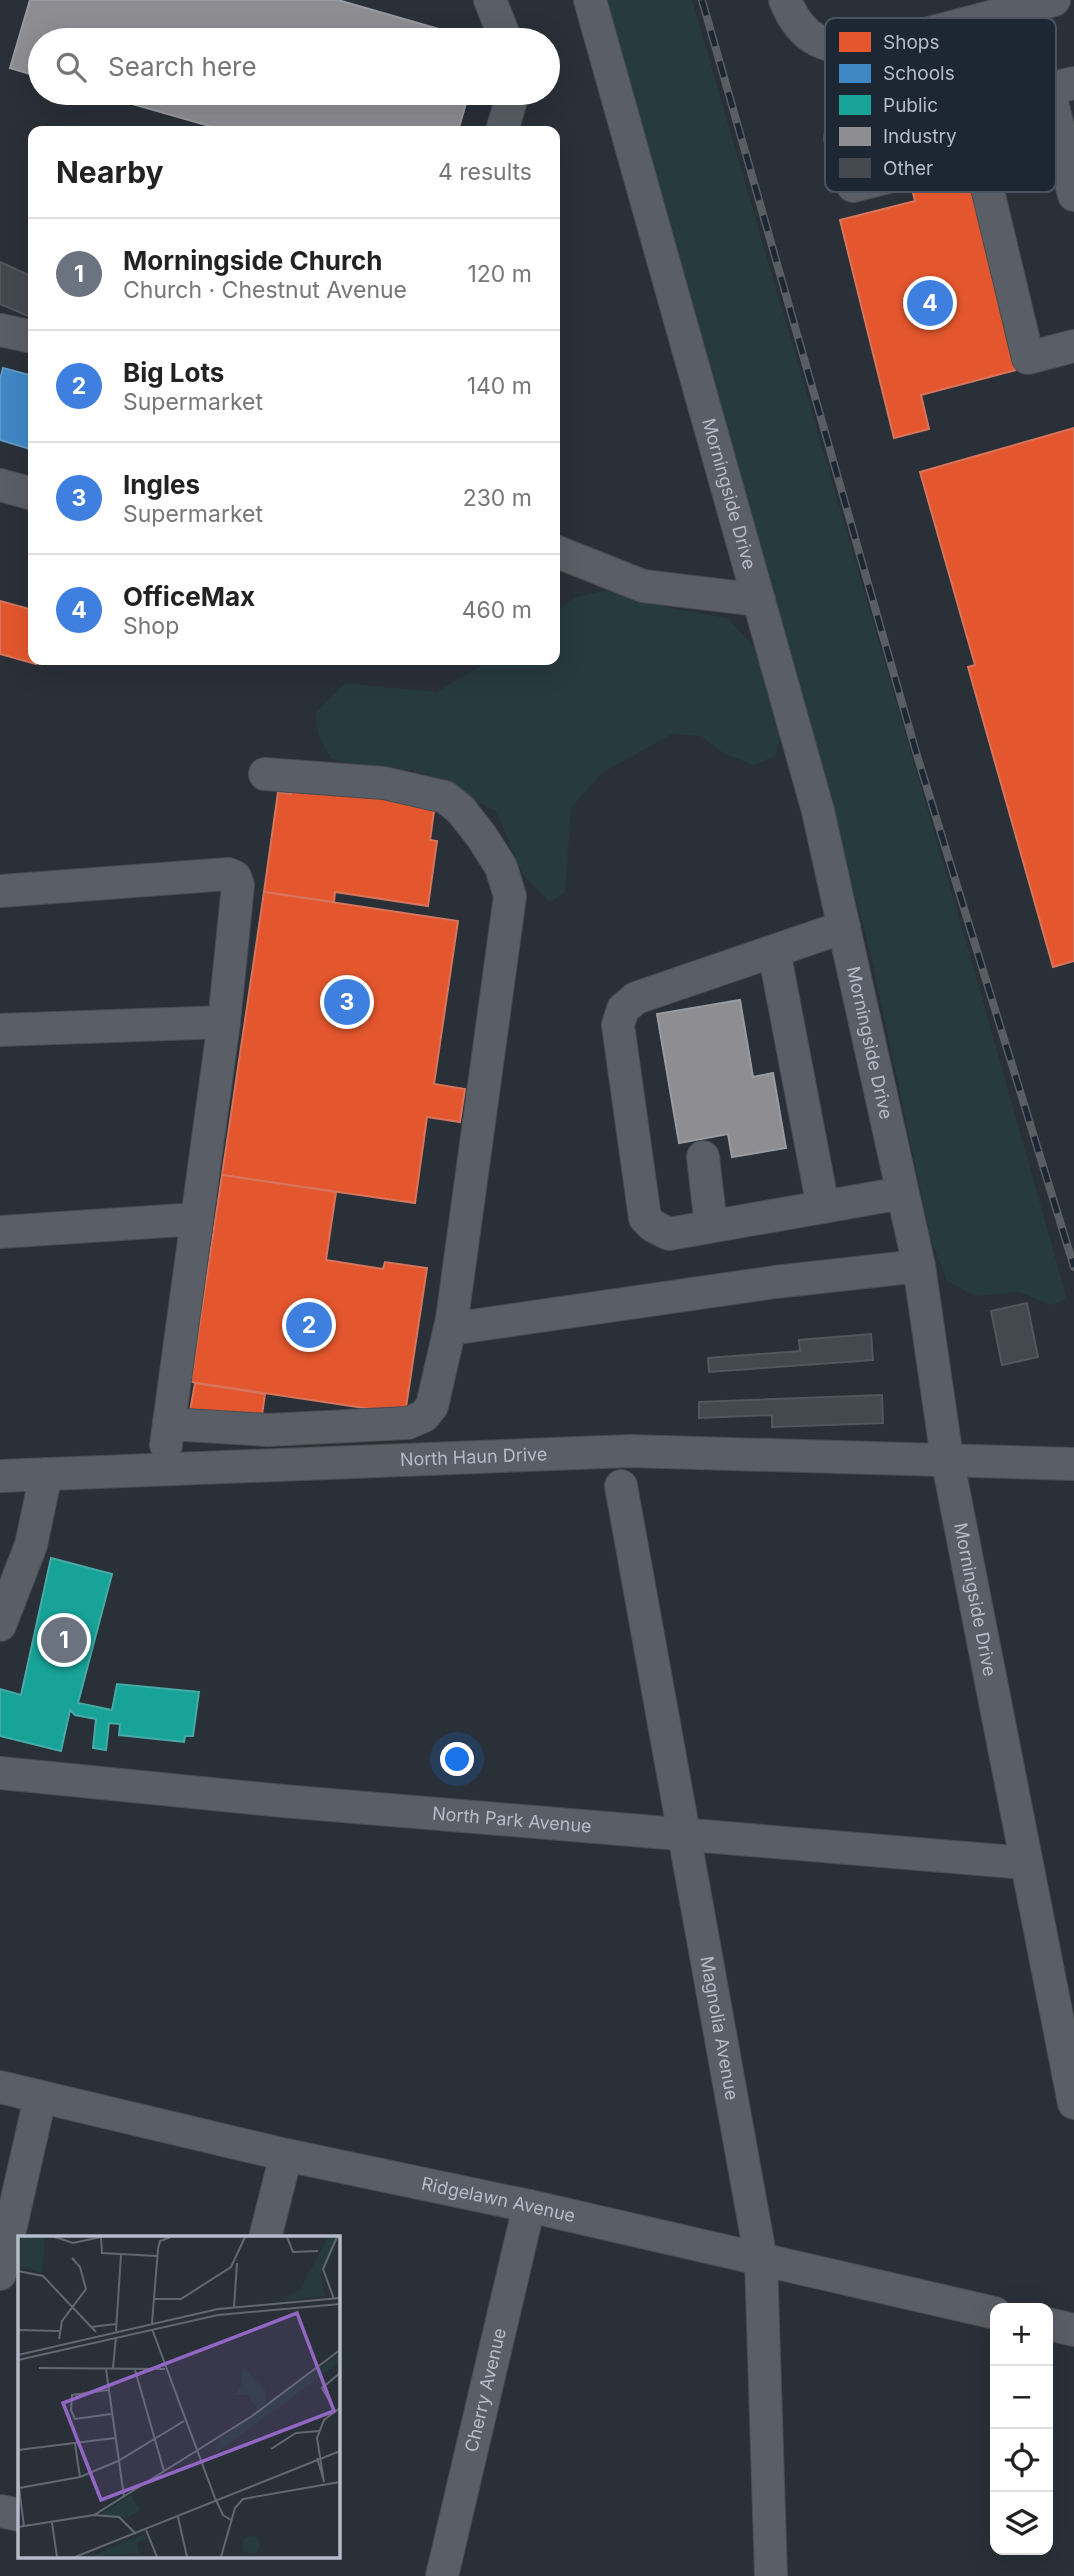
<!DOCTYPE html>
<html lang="en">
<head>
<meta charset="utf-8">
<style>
  :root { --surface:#fff; --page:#f2f2f2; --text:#222; --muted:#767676; --line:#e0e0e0; --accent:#d93025 }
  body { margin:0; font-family:Inter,sans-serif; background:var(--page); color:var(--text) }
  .controls { position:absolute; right:21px; bottom:21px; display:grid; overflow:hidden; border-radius:14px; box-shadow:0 7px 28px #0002 }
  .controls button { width:63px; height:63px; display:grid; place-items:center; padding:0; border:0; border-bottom:2px solid var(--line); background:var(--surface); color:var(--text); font:35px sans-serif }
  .you { position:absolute; left:458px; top:1760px; width:24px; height:24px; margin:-18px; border:5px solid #fff; border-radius:50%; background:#1a73e8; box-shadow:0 0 0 10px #1a73e833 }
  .badge { display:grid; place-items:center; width:46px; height:46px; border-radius:50%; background:var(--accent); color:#fff; font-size:23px; font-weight:700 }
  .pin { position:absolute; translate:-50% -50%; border:4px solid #fff; box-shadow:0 2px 7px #0006 }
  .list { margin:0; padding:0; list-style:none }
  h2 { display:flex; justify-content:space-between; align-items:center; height:91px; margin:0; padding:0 28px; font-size:30px }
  h2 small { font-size:23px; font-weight:400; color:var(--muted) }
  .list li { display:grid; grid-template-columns:46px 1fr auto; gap:21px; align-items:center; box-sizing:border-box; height:112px; padding:0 28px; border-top:2px solid var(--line) }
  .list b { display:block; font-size:26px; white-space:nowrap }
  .list p { margin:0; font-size:23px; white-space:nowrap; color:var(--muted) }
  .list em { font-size:23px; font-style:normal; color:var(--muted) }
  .icon { flex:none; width:38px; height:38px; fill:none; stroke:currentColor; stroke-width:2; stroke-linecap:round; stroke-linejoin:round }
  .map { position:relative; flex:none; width:1074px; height:2576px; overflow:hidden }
  .search { position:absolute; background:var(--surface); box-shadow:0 7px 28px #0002; left:28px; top:28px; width:532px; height:77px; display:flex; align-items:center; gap:18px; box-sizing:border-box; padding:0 24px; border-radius:38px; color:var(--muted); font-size:26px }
  .panel { position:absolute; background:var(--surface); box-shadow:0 7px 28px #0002; left:28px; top:126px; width:532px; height:539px; border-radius:14px }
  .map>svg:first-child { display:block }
  .green { fill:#273a3e }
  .shops { fill:#e4572e; stroke:#d6755c; stroke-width:2 }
  .schools { fill:#3f88c5; stroke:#6298c6; stroke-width:2 }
  .public { fill:#17a398; stroke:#46aaa7; stroke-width:2 }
  .industry { fill:#8d8d92; stroke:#999ba2; stroke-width:2 }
  .building { fill:#444950; stroke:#52575f; stroke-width:2 }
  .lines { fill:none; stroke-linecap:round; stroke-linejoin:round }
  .minor-casing { stroke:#484c53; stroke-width:34 }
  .minor { stroke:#5a5e66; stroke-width:32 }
  .rail-casing { stroke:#595d64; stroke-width:8 }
  .rail { stroke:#1d2633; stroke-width:5; stroke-dasharray:16; stroke-linecap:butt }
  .labels { text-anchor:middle; stroke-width:7; stroke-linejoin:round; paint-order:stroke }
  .street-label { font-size:18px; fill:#b4bcc9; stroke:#1d2633 }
  .inset-road { fill:none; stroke:#616872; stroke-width:2 }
  .view { fill:#9266c3; fill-opacity:0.15; stroke:#9266c3; stroke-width:3.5 }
  .inset-edge { fill:none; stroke:#b4bcc9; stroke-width:3.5 }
  .key { fill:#1d2633; stroke:#4a5360; stroke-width:2 }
  .key-label { font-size:19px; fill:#b4bcc9 }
</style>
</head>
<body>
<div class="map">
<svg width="1074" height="2576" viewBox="0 0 1074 2576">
  <rect width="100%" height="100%" fill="#2a3038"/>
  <g class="green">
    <polygon points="604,0 692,0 973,966 1067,1299 1050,1305 1020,1292 975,1296 947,1281 931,1240 869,946"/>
    <polygon points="615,588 673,609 727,618 761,654 783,731 775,756 753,765 725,754 701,736 672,734 602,773 571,808 565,892 550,902 523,875 496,811 412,770 363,769 331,758 318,734 315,713 346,683 437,692 491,660 555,660 555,613 573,598"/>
  </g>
  <g class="shops">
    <polygon points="974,173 989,233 982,235 1016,370 921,395 929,429 894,438 840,220 915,201 912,189"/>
    <polygon points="1074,428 1074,961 1053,967 968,667 975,665 920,472"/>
    <polygon points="0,601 33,610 33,660 38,660 36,664 0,654"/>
    <polygon points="292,784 435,804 430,840 437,841 428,906 335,892 334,902 264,892 278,792 291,794"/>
    <polygon points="264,892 458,921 434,1084 465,1089 460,1122 427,1117 415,1203 222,1175"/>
    <polygon points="222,1175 336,1192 326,1260 383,1269 385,1262 427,1268 405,1414 191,1382"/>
    <polygon points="195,1383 265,1394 261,1422 190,1411"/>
  </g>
  <polygon class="schools" points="3,368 33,376 33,450 0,440 0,379"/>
  <polygon class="public" points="51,1558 112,1574 78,1703 112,1710 117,1684 199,1692 193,1736 185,1736 184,1742 119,1735 120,1724 109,1723 106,1750 93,1748 96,1719 75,1715 70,1710 61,1751 0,1736 0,1689 21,1695"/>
  <g class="industry">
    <polygon points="30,0 338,0 477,40 40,40 40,77 10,68"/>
    <polygon points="94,93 469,93 458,131 227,131"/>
    <polygon points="740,1000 753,1077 773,1073 786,1148 732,1157 728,1134 679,1143 657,1014"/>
  </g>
  <g class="building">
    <polygon points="0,262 33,277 33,318 0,304"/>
    <polygon points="1027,1303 1038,1357 1002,1365 991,1311"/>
    <polygon points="871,1334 873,1360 709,1372 708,1358 800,1351 799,1340"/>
    <polygon points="882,1395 883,1423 772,1427 772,1415 699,1418 699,1402"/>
  </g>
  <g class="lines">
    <g class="minor-casing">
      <g id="minor">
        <polyline points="490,0 506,40"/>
        <path id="s1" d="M590,0L818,811L919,1266L947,1458L1074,2103"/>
        <path d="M785,0C802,42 826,49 869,49L1054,0"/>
        <polyline points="1074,83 1049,89 1074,195"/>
        <polyline points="1049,89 840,138 853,186 1059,133"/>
        <polyline points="502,131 513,93"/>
        <polyline points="979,154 1028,358 1074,346"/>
        <polyline points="0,330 33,337"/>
        <polyline points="0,485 33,494"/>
        <polyline points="555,551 643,586 759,600"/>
        <polyline points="0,891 228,874 235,877 238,885 224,1022"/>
        <polyline points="844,927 636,998 623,1009 618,1025 645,1218 653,1226 669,1234 902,1193"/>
        <polyline points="774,951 823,1207"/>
        <polyline points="0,1030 224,1022 166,1445"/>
        <polyline points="703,1157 711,1226"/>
        <polyline points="0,1232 197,1219"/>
        <polyline points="450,1329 775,1282 919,1266"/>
        <polyline points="169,1424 268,1430 408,1423 424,1416 432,1406 452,1319 510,896 501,867 482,837 461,810 445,797 384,783 265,774"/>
        <path id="s2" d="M0,1476L630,1451L1074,1464"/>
        <path id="s3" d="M621,1486L761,2260L771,2576"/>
        <polyline points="0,1625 31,1545 46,1474"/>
        <path id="s4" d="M0,1773L283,1801L1026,1863"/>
        <path id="s5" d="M0,2087L286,2155L529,2206L995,2313"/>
        <polyline points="265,2238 286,2155"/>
        <polyline points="0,2274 40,2098"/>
        <polyline points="1048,2324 1074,2330"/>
        <polyline points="0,2511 19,2515"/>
        <path id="s6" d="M442,2576L529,2206"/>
      </g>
    </g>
    <use href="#minor" class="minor"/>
    <g class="rail-casing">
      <polyline id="rail" points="702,0 916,752 1074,1267"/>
    </g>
    <use href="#rail" class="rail"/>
  </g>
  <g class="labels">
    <g class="street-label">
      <text dy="6" stroke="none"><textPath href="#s1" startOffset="513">Morningside Drive</textPath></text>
      <text dy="6" stroke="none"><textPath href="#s1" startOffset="1080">Morningside Drive</textPath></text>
      <text dy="6" stroke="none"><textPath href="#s2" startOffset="474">North Haun Drive</textPath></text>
      <text dy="6" stroke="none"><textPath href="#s1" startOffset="1647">Morningside Drive</textPath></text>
      <text dy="6" stroke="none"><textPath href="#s4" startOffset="514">North Park Avenue</textPath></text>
      <text dy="6" stroke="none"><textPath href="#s3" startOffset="551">Magnolia Avenue</textPath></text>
      <text dy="6" stroke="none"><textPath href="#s5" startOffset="511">Ridgelawn Avenue</textPath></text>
      <text dy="6" stroke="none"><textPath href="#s6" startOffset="191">Cherry Avenue</textPath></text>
    </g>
  </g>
  <g transform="translate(18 2236)">
    <rect width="322" height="322" fill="#2a3038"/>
    <path d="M0,1H27L24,37L0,29ZM310,1H318L303,38L307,60L261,65L282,54ZM322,117V126L197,218L199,205ZM225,131L247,154L248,165L240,174L230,159H216L223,150ZM113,259L122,274L107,283L80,279ZM125,298L129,302L119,307L121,317L72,321ZM224 309a9 9 0 1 1 18 0a9 9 0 1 1-18 0Z" fill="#273a3e"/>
    <path class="inset-road" d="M37,1L55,7L83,1M83,1L84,17L139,20M269,1L275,16L300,15M0,35L25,40L78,96M136,63H163L213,31L227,1M316,63L305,33L319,1M216,71L219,27M134,87L140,13L142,5L153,1M73,91L98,88M134,93L197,262L205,279L213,284M0,94L41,95M98,95L103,19M41,103L44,85L68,53L62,31L54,22M0,119L200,73L322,62M0,124L200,79L322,68M21,132L147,133M95,132L98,101M88,133L106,261M117,134L146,235M90,154L54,159L53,174L57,183L93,178M318,176L304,152L322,137M57,208L62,241M253,213L278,197L301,195M0,214L97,202M299,222L306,245M0,242L6,291M306,246L299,202L306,184L322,172M1,252L62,241L100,225L166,185M76,279L101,281L118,298M160,281L169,321M34,287L39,321M0,291L76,279L234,180L322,114M128,294L139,321M57,321L322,215M203,321L217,272L225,263L322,246"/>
    <path class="view" d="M279,77L316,175L83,264L45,167Z"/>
    <rect width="322" height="322" class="inset-edge"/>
  </g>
  <rect x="825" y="18" width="231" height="174" rx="10" class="key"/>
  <rect x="839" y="32" width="32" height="20" fill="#e4572e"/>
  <rect x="839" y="64" width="32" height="19" fill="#3f88c5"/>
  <rect x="839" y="95" width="32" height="20" fill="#17a398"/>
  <rect x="839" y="127" width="32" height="19" fill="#8d8d92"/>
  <rect x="839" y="158" width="32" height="20" fill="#444950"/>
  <g class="key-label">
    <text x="883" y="49">Shops</text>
    <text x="883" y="80">Schools</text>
    <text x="883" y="112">Public</text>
    <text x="883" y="143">Industry</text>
    <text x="883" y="175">Other</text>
  </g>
</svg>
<div class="controls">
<button>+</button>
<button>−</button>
<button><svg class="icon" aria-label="locate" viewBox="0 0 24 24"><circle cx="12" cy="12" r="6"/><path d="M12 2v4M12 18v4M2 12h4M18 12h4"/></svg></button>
<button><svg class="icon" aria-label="layers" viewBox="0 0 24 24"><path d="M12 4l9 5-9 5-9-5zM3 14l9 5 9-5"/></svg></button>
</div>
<div class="you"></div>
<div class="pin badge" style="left:64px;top:1640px;background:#6b7280">1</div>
<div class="pin badge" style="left:309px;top:1325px;background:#3f7fe0">2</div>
<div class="pin badge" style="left:347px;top:1002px;background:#3f7fe0">3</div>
<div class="pin badge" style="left:930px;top:303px;background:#3f7fe0">4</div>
<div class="search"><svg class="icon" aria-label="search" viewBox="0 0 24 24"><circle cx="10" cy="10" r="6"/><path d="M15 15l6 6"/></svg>Search here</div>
<section class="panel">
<h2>Nearby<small>4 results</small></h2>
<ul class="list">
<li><span class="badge" style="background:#6b7280">1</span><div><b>Morningside Church</b><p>Church · Chestnut Avenue</p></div><em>120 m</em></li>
<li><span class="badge" style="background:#3f7fe0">2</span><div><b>Big Lots</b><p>Supermarket</p></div><em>140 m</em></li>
<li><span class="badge" style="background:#3f7fe0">3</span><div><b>Ingles</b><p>Supermarket</p></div><em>230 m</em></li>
<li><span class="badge" style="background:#3f7fe0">4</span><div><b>OfficeMax</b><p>Shop</p></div><em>460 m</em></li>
</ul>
</section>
</div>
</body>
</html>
